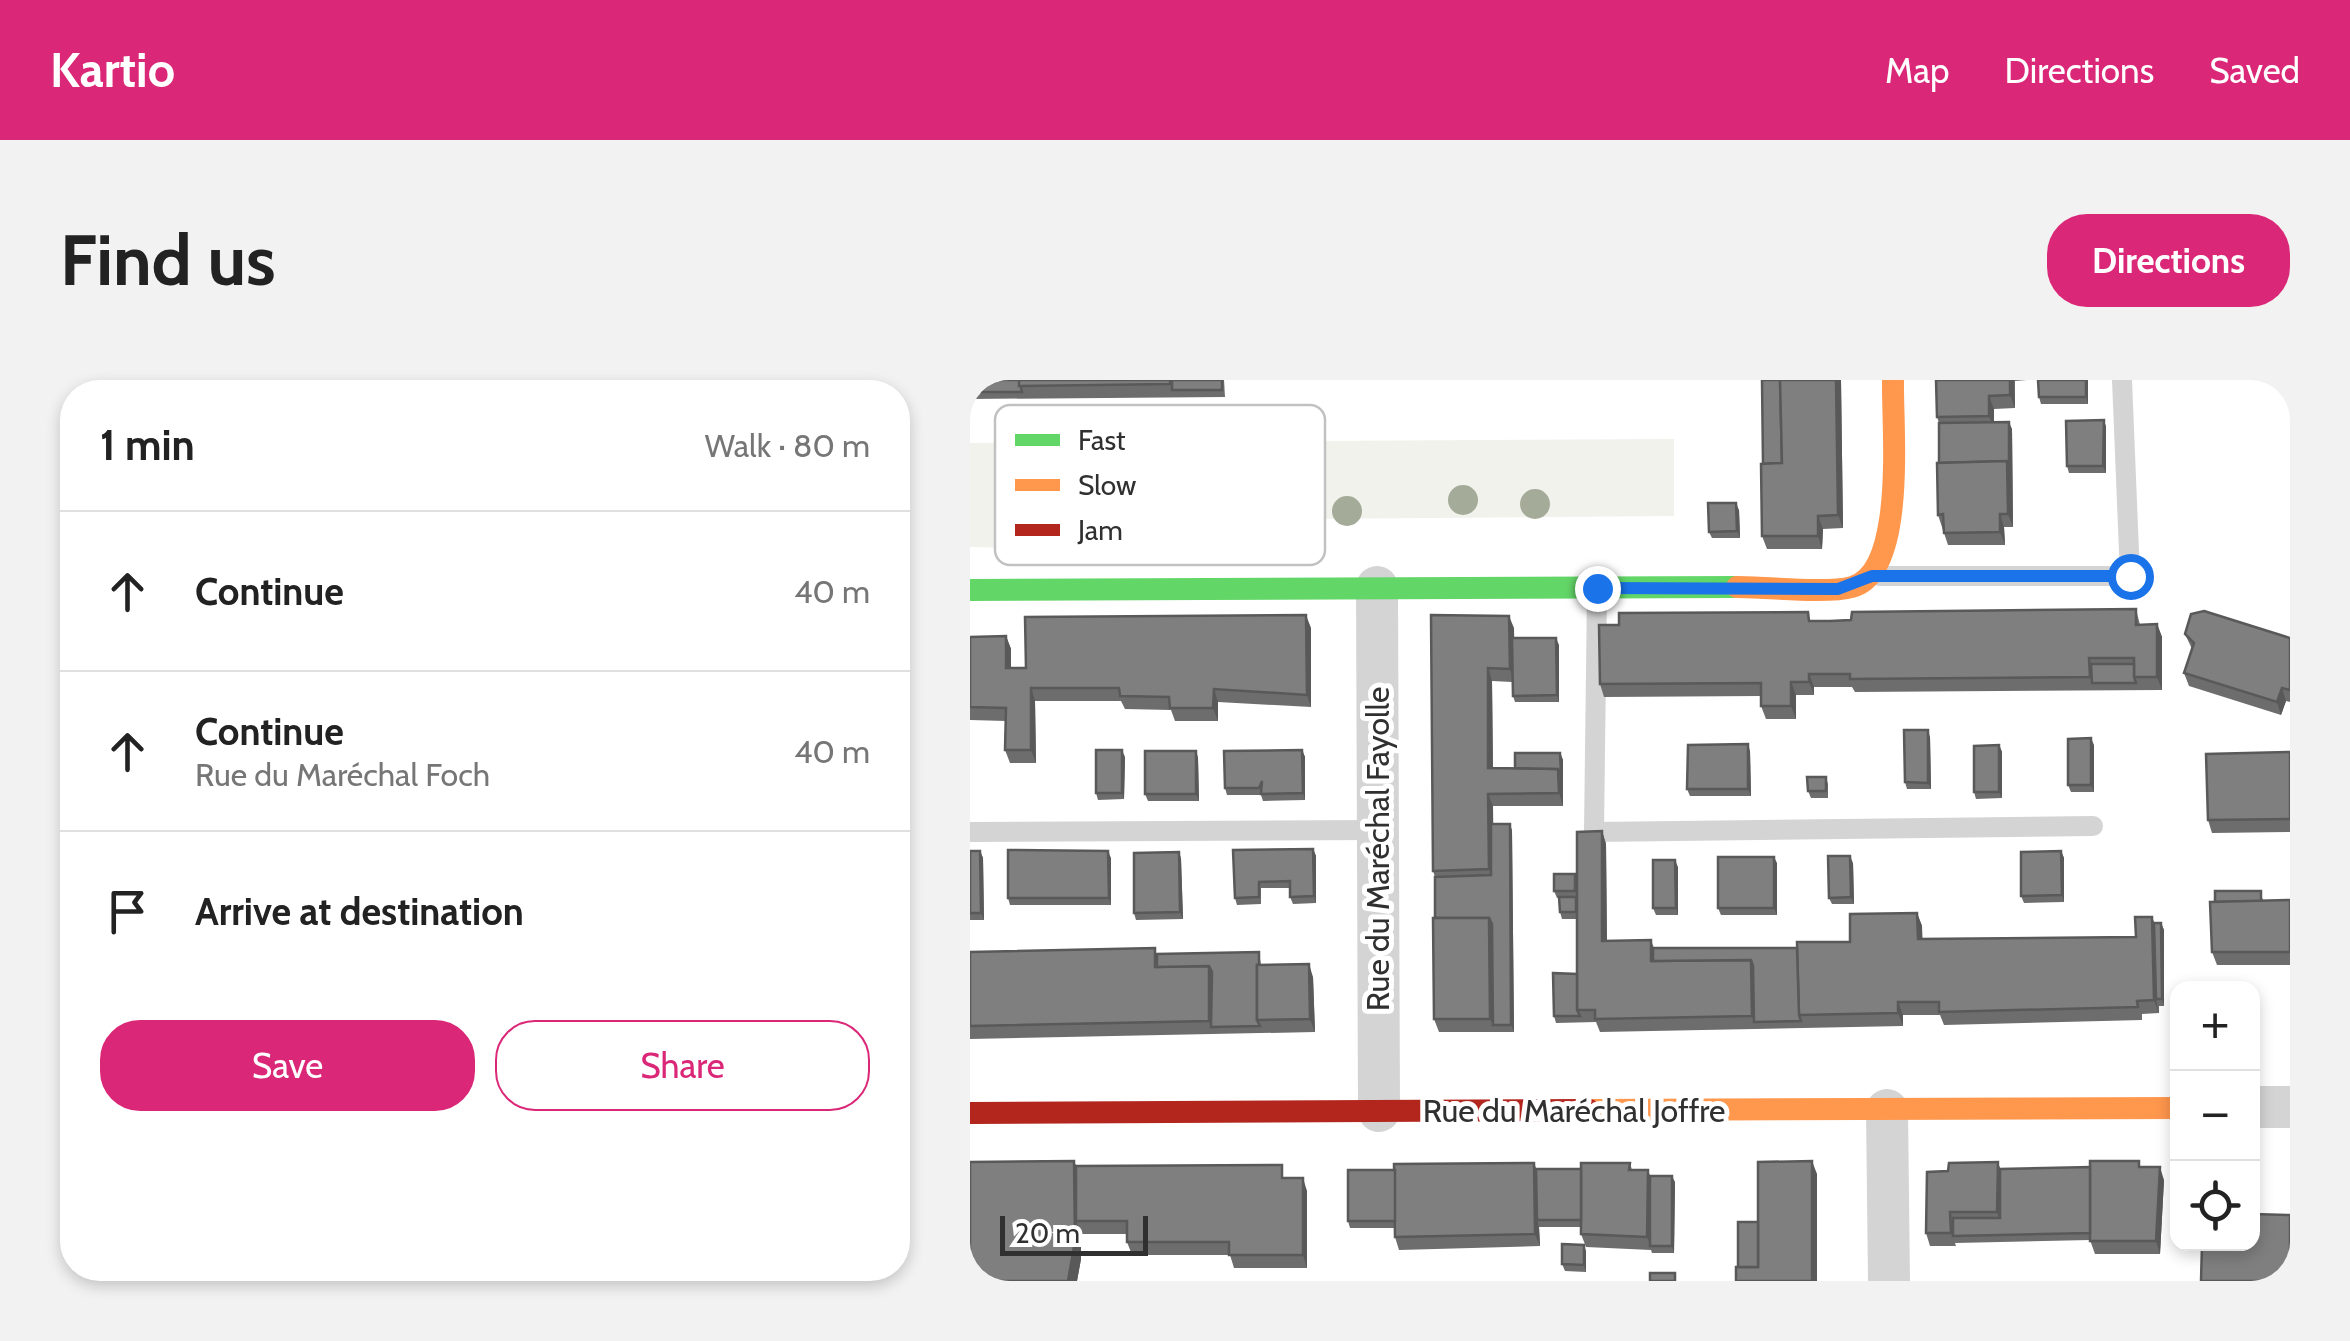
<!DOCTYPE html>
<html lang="en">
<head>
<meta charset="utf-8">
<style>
  :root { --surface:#fff; --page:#f2f2f2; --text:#222; --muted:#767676; --line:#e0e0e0; --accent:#db2777 }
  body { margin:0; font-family:Cabin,sans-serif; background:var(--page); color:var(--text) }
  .controls { position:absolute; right:30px; bottom:30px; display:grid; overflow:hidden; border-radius:20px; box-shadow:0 5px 15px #0003 }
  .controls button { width:90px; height:90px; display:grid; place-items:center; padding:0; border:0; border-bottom:2px solid var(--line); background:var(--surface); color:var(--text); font:50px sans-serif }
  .scale { position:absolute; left:30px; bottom:25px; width:148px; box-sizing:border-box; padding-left:10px; border:5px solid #303030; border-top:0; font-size:28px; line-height:35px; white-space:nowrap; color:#303030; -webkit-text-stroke:8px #fff; paint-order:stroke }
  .stop { position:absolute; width:30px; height:30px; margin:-22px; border:8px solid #1a73e8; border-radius:50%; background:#fff }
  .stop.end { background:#1a73e8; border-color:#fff; box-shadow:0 2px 10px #0008 }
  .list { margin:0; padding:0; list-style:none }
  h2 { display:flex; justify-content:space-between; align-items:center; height:130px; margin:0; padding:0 40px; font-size:42px }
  h2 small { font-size:32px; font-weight:400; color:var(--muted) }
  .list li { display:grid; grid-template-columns:65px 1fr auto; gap:30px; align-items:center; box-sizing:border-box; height:160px; padding:0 40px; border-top:2px solid var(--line) }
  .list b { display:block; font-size:38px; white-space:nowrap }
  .list p { margin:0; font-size:32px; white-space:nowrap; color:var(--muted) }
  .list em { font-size:32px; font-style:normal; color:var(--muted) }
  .actions { display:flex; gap:20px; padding:30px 40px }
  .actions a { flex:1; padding:22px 0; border:2px solid var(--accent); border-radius:40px; text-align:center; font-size:35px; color:var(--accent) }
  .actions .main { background:var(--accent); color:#fff }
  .icon { flex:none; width:55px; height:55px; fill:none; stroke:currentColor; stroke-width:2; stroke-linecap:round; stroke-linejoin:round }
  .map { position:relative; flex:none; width:1320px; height:901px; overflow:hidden; border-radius:40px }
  header { display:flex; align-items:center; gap:60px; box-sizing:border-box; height:140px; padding:0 50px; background:var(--accent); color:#fff }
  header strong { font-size:48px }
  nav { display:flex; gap:55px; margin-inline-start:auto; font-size:35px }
  .intro { display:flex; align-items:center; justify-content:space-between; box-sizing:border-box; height:240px; padding:0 60px }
  h1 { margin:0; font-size:70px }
  .button { padding:25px 45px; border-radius:40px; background:var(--accent); color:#fff; font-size:35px; font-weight:700 }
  main { display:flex; gap:60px; padding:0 60px }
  aside { flex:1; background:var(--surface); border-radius:40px; box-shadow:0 5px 15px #0003 }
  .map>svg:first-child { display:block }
  .green { fill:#f1f2ec }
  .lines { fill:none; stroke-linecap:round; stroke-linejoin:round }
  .lane { stroke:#d4d4d4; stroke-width:20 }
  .street { stroke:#d4d4d4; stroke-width:42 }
  .fast { stroke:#63d668; stroke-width:22 }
  .slow { stroke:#ff974d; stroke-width:22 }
  .jam { stroke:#b3261e; stroke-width:22 }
  .tree { fill:#a4ab98 }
  .wall { fill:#6d6d6d }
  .shaded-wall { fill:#595959 }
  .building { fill:#7f7f7f; stroke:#595959; stroke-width:2.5 }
  .route { stroke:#1a73e8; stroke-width:12 }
  .labels { text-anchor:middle; stroke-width:10; stroke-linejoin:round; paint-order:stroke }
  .street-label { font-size:32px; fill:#303030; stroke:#fff }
  .key { fill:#fff; stroke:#c1c1c1; stroke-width:2.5 }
  .key-label { font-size:28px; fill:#303030 }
</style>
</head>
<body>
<header>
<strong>Kartio</strong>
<nav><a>Map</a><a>Directions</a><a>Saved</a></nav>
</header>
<div class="intro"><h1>Find us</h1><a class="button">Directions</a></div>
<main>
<aside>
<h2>1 min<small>Walk · 80 m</small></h2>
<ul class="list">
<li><svg class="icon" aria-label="ahead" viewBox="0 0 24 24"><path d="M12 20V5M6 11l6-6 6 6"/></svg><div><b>Continue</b></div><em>40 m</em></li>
<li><svg class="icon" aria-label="ahead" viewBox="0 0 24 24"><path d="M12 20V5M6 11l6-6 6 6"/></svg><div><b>Continue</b><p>Rue du Maréchal Foch</p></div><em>40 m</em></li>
<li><svg class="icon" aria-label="arrive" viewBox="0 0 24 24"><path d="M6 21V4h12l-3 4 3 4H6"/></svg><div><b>Arrive at destination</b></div></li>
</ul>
<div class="actions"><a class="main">Save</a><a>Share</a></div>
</aside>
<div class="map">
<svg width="1320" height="901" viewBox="0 0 1320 901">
  <rect width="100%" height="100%" fill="#fff"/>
  <polygon class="green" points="704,59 704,136 80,141 53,168 0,167 0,63"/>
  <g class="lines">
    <g class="lane">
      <polyline points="909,196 1160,196 1152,0"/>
      <polyline points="627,210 624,452 1123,446"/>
      <polyline points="0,452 407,450"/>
    </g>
    <g class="street">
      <polyline points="407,207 409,731"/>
      <polyline points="1282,727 1320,727"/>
      <polyline points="917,730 919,901"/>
    </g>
    <polyline class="fast" points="0,210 767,207"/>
    <g class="slow">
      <path d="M767,207C796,207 857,214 882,207C937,192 922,46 923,0"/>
      <polyline points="619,730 1208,728"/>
    </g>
    <polyline class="jam" points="0,733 619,730"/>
  </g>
  <g class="tree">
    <circle cx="493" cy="120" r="15"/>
    <circle cx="565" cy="124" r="15"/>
    <circle cx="377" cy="131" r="15"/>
  </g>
  <g class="wall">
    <polygon points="0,0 254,0 255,17 0,19"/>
    <polygon points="871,0 873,148 853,149 852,169 797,169 792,156 793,84"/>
    <polygon points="966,0 1057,0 1045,1 1045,28 1024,29 1024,42 1042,49 1043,147 1034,147 1035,165 978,165 968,135 969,43 967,37"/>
    <polygon points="1118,0 1118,24 1071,24 1069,17"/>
    <polygon points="1134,40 1136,47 1136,93 1099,93 1097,86"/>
    <polygon points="769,130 770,158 742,158 739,152"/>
    <polygon points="1166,229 1170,245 1187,244 1192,257 1192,310 885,312 882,307 844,307 844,315 826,315 826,339 796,339 791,326 791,316 634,317 630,304 842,241"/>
    <polygon points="461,235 544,248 544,258 589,265 589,322 545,322 543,316 542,302 522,301 523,388 545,388 590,373 593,380 593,426 523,426 523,444 540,444 542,451 544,652 469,652 464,639 465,497 463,491"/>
    <polygon points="341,248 341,327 248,322 248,341 205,341 201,330 155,329 151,321 65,321 66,383 40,383 35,370 36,341 0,340 0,257 36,256 41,269 41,288 56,288"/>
    <polygon points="1215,254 1320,258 1320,322 1316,321 1311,335 1219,306 1214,293 1222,269"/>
    <polygon points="960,357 961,409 937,409 935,402"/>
    <polygon points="1029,365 1032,372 1032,418 1006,419 1004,412"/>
    <polygon points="1124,365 1124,412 1101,412 1098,405"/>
    <polygon points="332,370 335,377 335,420 293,421 291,415 257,415 255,408"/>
    <polygon points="226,371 228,378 229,421 178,421 175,414"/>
    <polygon points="780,371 781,416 720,416 717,409"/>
    <polygon points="1320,372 1320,452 1242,453 1238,440"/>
    <polygon points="155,377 154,419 128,420 126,413"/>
    <polygon points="856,397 858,404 858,418 841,418 838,411"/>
    <polygon points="632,451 636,464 637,561 681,560 684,568 827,568 880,562 947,533 952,546 952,559 1166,557 1182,537 1184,543 1191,543 1194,550 1194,626 1189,626 1189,633 1172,634 1172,640 974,645 970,635 933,635 933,646 630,652 626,642 586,643 584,636 607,594 607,539 592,539 590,532 589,518 587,518 584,511 605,494 607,499"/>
    <polygon points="343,469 346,476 346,523 323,524 320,517 320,508 291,508 291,524 267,525 265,518 263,470"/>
    <polygon points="0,471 10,471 13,478 14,540 0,540"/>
    <polygon points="1091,471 1094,478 1094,522 1054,523 1051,516"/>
    <polygon points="209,472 211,479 213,539 166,540 164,533"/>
    <polygon points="141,478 141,525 40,525 38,518"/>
    <polygon points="807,483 807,535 751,535 748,528"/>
    <polygon points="883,483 884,524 862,524 859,518"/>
    <polygon points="708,487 708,535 686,535 683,528"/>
    <polygon points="1293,518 1293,521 1320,520 1320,585 1247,585 1242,572"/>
    <polygon points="0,572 187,574 289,572 291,585 343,597 345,652 0,659"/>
    <polygon points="104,781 106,786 317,798 337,811 337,888 264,888 260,875 162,875 157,862 157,854 111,854 111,879 107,901"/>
    <polygon points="1028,782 1030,789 1171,787 1194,800 1190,874 1125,874 1120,860 985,863 986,866 960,866 956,853"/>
    <polygon points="660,783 662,790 678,790 680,796 705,802 704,873 682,873 681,870 616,867 611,854 611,847 569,847 570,866 429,870 425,857 425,848 380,848 378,841 611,789"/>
    <polygon points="616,871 616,892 595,891 592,884"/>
  </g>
  <g class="shaded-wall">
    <polygon points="866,0 871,0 873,148 868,135"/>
    <polygon points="1040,0 1044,0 1045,28 1040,15"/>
    <polygon points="1116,0 1118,0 1118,24 1116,17"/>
    <polygon points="1019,16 1024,29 1024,49 1019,36"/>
    <polygon points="1134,40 1136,47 1136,93 1133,86"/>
    <polygon points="1039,42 1042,49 1043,147 1038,134 1037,81"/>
    <polygon points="766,123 769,130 770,158 767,151"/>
    <polygon points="1030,134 1034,147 1035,165 1030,152"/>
    <polygon points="848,136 853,149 852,169 848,156"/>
    <polygon points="336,235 341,248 341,327 337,315"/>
    <polygon points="539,236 544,248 545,302 540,289"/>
    <polygon points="1187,244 1192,257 1192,310 1187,297"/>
    <polygon points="36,256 41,269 41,301 36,288"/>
    <polygon points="586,258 589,265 589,322 587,315"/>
    <polygon points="518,288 522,301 523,401 518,388"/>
    <polygon points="839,294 844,307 844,315 839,302"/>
    <polygon points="821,302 826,315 826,339 821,326"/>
    <polygon points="61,308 65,321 66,383 61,370"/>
    <polygon points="1312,308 1316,321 1311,335 1307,322"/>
    <polygon points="244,309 248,322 248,341 243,328"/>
    <polygon points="958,350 960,357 961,409 958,403"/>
    <polygon points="1121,358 1124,365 1124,412 1121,405"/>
    <polygon points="778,364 780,371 781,416 778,409"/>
    <polygon points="1029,365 1032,372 1032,418 1029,412"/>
    <polygon points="152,370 155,377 154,419 152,413"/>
    <polygon points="332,370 335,377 335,420 333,413"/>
    <polygon points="226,371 228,378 229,421 226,414"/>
    <polygon points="590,373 593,380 593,426 589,413"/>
    <polygon points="518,414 523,426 524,502 519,489"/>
    <polygon points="540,444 542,451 544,652 541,645"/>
    <polygon points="632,451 636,464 637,574 632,561"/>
    <polygon points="343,469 346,476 346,523 344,516"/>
    <polygon points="10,471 13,478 14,540 11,533"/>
    <polygon points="138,471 141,478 141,525 139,518"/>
    <polygon points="1091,471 1094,478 1094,522 1092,515"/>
    <polygon points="209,472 211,479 213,539 210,532"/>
    <polygon points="880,476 883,483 884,524 881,517"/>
    <polygon points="804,477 807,483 807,535 804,528"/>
    <polygon points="705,480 708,487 708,535 706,528"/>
    <polygon points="947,533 952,546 953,572 948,559"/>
    <polygon points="1182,537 1187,550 1186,619 1189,633 1184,620"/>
    <polygon points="519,538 524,551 523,645 520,639"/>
    <polygon points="1191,543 1194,550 1194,626 1192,619"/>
    <polygon points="781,580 786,593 784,642 782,636"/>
    <polygon points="339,584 343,597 345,652 340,639"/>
    <polygon points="239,586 244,599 241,647 239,641"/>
    <polygon points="928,622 933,635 933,646 928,633"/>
    <polygon points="104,781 111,799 106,841 111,854 111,879 107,901 98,901"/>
    <polygon points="842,781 847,794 847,901 842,901"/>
    <polygon points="1028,782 1032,795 1032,845 1027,832"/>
    <polygon points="564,783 569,796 567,840 569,847 570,866 565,854"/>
    <polygon points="1190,787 1194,800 1190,874 1186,861"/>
    <polygon points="678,790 682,803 681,866 677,857"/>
    <polygon points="702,796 705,802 704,873 702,866"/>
    <polygon points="333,798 337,811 337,888 333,875"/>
    <polygon points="614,865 616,871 616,892 614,885"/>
  </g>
  <g class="building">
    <polygon points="0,0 49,0 52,12 0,12"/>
    <polygon points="49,0 200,0 200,4 49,6"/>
    <rect x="202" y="0" width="50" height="10"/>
    <polygon points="792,0 810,0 812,83 793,84"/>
    <polygon points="810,0 866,0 868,135 848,136 848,156 792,156 791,84 812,83"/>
    <polygon points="966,0 1040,0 1040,15 1019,16 1019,36 967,37"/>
    <polygon points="1068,0 1116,0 1116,17 1069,17"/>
    <polygon points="1134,40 1133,86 1097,86 1096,41"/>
    <polygon points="1039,42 1039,87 1037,81 969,83 969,43"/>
    <polygon points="1037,81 1038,134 1030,134 1030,152 974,153 973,134 968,135 967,83"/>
    <polygon points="738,123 766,123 767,151 739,152"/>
    <polygon points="1166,229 1166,245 1187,244 1187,297 1164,297 1164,278 1119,278 1120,297 880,299 880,294 839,294 839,302 821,302 821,326 791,326 791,303 630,304 629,245 649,245 649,233 838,232 839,241 860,241 881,240 882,232"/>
    <polygon points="1234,231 1320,258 1320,310 1312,308 1307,322 1214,293 1224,263 1215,254 1221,234"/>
    <polygon points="336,235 337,315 244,309 243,328 200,328 199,317 150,316 149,308 61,308 61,370 35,370 36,328 0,327 0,257 36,256 36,288 56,288 55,237"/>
    <polygon points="461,235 539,236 540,289 518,288 518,388 588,389 589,413 518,414 519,489 463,491"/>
    <polygon points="542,258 586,258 587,315 543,316"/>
    <polygon points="1121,284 1164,284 1164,297 1166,303 1122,303"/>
    <polygon points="934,350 958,350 958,403 935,402"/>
    <polygon points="1121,358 1121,405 1098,405 1098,359"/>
    <polygon points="778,364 778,409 717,409 718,365"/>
    <polygon points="1029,365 1029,412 1004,412 1004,366"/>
    <rect x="126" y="370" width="26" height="43"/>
    <polygon points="332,370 333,413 291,414 292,401 289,408 255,408 254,371"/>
    <rect x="175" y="371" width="51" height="43"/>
    <polygon points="1320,372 1320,439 1238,440 1236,374"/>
    <polygon points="545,373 590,373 591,395 588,389 545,388"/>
    <polygon points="837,397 856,397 856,411 838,411"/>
    <polygon points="521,444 540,444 541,645 523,645 522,544 519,538 465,538 465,497 521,495"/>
    <polygon points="632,451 632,561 681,560 681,581 781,580 782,636 625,639 625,630 607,630 607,452"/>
    <polygon points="343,469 344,516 320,517 320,501 289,502 289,517 265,518 263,470"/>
    <polygon points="38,470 138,471 139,518 38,518"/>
    <polygon points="0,471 10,471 11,533 0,533"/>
    <polygon points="1091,471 1092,515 1051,516 1051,472"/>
    <polygon points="209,472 210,532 164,533 164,473"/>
    <polygon points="858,476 880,476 881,517 859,518"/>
    <rect x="748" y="477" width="56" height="51"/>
    <polygon points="683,480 705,480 706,528 683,528"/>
    <rect x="584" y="494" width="21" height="17"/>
    <polygon points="1245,511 1291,511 1291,521 1245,522"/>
    <polygon points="589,517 606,517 606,532 590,532"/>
    <polygon points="1320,520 1320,572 1242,572 1240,522"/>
    <polygon points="947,533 948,559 1166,557 1165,537 1182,537 1184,620 1167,621 1168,627 969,632 969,622 928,622 928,633 829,635 827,562 880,562 880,534"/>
    <polygon points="463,538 519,538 520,639 464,639"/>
    <polygon points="1184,543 1191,543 1192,619 1186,619"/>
    <polygon points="185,568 185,587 239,586 239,641 0,646 0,572"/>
    <polygon points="683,568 827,568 829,635 831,641 784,642 783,586 781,580 683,581"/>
    <polygon points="289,572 289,585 287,585 287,640 290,646 241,647 242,592 239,586 187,587 187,574"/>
    <polygon points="339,584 340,639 287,640 287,585"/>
    <polygon points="583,593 607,594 607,630 610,636 584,636"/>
    <polygon points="104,781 105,861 98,901 0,901 0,782"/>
    <polygon points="842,781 842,901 766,901 766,887 788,887 788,782"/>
    <polygon points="1120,781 1169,781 1169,787 1190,787 1186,861 1120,861"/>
    <polygon points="1028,782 1027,832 980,832 981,853 956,853 957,792 978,791 979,783"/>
    <polygon points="564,783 565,854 425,857 424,784"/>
    <polygon points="611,783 660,783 659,790 678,790 677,857 611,854"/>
    <polygon points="312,785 312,798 333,798 333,875 259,875 259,862 157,862 157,841 106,841 106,786"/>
    <polygon points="1120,787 1120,853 983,856 983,838 1030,838 1030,789"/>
    <polygon points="566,789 611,789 611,840 567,840"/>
    <rect x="378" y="790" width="47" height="51"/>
    <rect x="680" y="796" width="22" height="70"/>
    <polygon points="1282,834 1320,835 1320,901 1231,901 1232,864 1282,864"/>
    <rect x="768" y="842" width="20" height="45"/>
    <polygon points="592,864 614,865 614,885 592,884"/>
    <rect x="680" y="893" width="25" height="8"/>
  </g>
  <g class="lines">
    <polyline class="route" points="627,208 868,209 902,196 1160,196"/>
  </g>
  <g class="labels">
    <g class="street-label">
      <text transform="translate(408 469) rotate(-90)" y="11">Rue du Maréchal Fayolle</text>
      <text x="604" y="742">Rue du Maréchal Joffre</text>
    </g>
  </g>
  <rect x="25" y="25" width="330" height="160" rx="15" class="key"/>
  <rect x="45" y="54" width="45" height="12" fill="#63d668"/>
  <rect x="45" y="99" width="45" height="12" fill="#ff974d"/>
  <rect x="45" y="144" width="45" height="12" fill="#b3261e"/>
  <g class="key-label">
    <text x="108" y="70">Fast</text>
    <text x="108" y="115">Slow</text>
    <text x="108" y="160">Jam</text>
  </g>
</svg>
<div class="controls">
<button>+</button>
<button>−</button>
<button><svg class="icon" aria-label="locate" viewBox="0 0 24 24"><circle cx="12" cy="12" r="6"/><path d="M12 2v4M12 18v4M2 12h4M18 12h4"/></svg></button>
</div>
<div class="scale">20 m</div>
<div class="stop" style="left:1160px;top:196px"></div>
<div class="stop end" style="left:627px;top:208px"></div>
</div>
</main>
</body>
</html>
